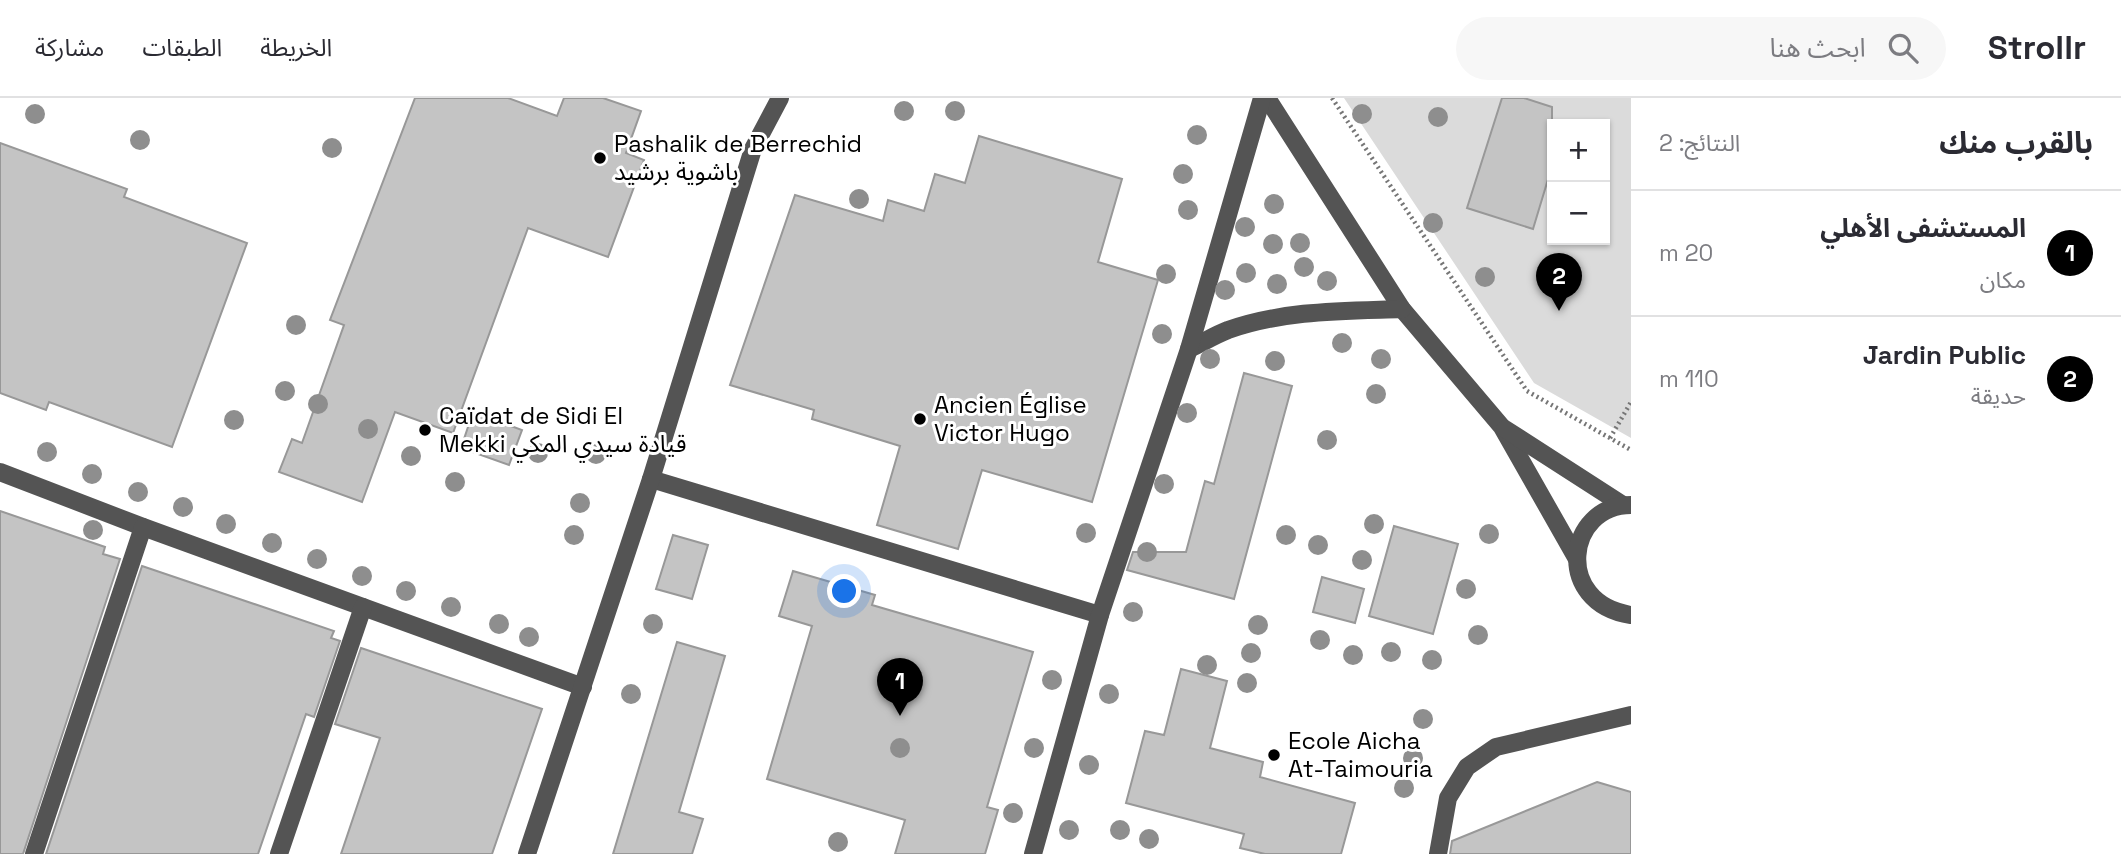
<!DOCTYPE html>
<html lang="ar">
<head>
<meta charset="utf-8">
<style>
  :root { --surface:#fff; --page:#f7f7f7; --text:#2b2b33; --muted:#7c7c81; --line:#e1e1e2; --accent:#000 }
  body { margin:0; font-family:"Space Grotesk","Noto Sans Arabic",sans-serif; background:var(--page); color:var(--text); direction:rtl }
  .controls { position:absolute; right:21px; top:21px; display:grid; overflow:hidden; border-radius:0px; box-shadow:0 2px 5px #0004 }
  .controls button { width:63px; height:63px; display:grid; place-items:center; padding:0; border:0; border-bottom:2px solid var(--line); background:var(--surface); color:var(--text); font:35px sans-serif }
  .you { position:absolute; left:845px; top:494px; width:24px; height:24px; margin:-18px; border:5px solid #fff; border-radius:50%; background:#1a73e8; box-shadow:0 0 0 10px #1a73e833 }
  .badge { display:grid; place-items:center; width:46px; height:46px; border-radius:50%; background:var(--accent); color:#fff; font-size:23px; font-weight:700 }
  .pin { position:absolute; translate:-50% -58px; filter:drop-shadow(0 2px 4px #0008) }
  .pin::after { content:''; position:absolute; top:37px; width:24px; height:21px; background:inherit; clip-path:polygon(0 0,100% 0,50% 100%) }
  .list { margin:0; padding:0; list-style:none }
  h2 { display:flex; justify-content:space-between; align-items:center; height:91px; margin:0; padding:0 28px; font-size:30px }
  h2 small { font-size:23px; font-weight:400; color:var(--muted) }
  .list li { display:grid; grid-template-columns:46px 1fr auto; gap:21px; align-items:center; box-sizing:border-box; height:126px; padding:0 28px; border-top:2px solid var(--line) }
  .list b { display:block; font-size:26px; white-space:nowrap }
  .list p { margin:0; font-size:23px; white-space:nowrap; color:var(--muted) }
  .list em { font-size:23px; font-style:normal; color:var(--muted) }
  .icon { flex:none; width:38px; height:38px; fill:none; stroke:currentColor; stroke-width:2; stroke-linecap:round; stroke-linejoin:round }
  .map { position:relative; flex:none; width:1631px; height:756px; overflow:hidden; direction:ltr }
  header { display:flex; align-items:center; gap:42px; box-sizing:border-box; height:98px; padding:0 35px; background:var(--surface); border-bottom:2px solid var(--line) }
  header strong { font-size:33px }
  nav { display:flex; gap:38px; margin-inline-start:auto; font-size:24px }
  .search { width:490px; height:63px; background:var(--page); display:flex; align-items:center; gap:18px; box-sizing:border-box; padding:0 24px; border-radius:38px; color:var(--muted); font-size:26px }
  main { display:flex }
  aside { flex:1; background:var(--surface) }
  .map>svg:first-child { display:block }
  .green { fill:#dbdbdb; fill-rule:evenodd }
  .building { fill:#c4c4c4; stroke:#989898; stroke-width:2 }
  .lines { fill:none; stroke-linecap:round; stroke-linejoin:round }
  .path { stroke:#767676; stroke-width:4.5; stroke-dasharray:2 3.5; stroke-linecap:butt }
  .minor { stroke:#545454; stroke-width:18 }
  .tree { fill:#8e8e8e }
  .poi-dot { fill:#000; stroke:#fff; stroke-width:2.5 }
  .labels { text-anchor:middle; stroke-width:6; stroke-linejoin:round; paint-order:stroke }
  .poi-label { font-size:24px; fill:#000; stroke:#fff; text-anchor:start }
</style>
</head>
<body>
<header>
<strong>Strollr</strong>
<div class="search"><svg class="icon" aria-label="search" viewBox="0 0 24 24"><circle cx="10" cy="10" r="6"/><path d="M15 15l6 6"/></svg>ابحث هنا</div>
<nav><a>الخريطة</a><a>الطبقات</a><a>مشاركة</a></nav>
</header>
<main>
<aside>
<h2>بالقرب منك<small>النتائج: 2</small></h2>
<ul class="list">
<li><span class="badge">1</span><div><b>المستشفى الأهلي</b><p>مكان</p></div><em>20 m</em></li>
<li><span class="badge">2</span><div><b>Jardin Public</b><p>حديقة</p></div><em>110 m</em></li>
</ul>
</aside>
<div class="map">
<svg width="1631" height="756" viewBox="0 0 1631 756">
  <rect width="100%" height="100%" fill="#fff"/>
  <path class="green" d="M1344,0H1631V340L1534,285ZM1552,26H1605V142H1552Z"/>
  <g class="building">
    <polygon points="415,0 508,0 557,18 564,0 603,0 641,13 626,55 644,62 608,159 528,130 453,335 395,314 362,404 279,374 292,341 302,345 344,227 330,222"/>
    <polygon points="1502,0 1524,0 1552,9 1552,68 1533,131 1467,110"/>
    <polygon points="979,38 1122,81 1098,164 1158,182 1092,404 982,372 958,451 877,427 900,348 812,321 814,312 730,287 795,97 883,123 888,102 924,113 935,76 965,85"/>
    <polygon points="0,45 127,91 124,99 247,145 172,349 49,304 46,312 0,295"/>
    <polygon points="1244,275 1292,288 1234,501 1127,472 1133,454 1186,454 1205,383 1214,386"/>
    <polygon points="473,314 522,332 509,367 461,350"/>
    <polygon points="0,413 105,449 103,456 120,461 23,756 0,756"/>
    <polygon points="1394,428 1458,446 1433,536 1369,518"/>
    <polygon points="673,437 708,447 692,501 656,491"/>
    <polygon points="142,468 334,533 331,540 340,543 314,619 306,616 258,756 46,756"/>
    <polygon points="793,473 875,497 872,507 1033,554 987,709 998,712 985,756 895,756 905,722 767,681 812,528 779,518"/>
    <polygon points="1322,479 1364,491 1355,525 1313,514"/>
    <polygon points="677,544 725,558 679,714 703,721 692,756 613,756"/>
    <polygon points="361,550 542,611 492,756 341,756 380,640 335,626"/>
    <polygon points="1181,571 1227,583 1210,650 1263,664 1260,679 1355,705 1341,756 1265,756 1240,750 1244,736 1126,705 1145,633 1164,637"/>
    <polygon points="1597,684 1631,694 1631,756 1450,756 1452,743"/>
  </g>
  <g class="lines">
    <g class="path">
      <polyline points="1332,0 1527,293 1631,352"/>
      <polyline points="1610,340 1631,304"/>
    </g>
    <g class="minor">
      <polyline points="1267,0 1402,211 1502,329 1577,461"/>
      <path d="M1189,251C1202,245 1215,237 1228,232C1285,212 1344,213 1402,211"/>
      <polyline points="1505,331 1623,407"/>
      <polyline points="0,374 143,429 583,589"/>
      <polyline points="651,381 1100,517"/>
      <path d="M1631,407C1566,407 1553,505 1631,517"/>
      <polyline points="34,756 143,429"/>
      <polyline points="279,756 363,509"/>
      <polyline points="527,756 651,381 753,51 780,0"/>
      <polyline points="1033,756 1100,517 1189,251 1262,0"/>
      <polyline points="1438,756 1448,700 1467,669 1496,649 1631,617"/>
    </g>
  </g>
  <g class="tree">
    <circle cx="904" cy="13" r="10"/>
    <circle cx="955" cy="13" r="10"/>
    <circle cx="35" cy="16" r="10"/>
    <circle cx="1362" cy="16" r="10"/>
    <circle cx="1438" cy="19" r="10"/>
    <circle cx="1197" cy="37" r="10"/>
    <circle cx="140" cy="42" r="10"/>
    <circle cx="332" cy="50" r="10"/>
    <circle cx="1183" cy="76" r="10"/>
    <circle cx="859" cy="101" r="10"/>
    <circle cx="1274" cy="106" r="10"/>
    <circle cx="1188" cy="112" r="10"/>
    <circle cx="1433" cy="125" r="10"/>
    <circle cx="1245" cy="129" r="10"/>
    <circle cx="1300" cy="145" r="10"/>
    <circle cx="1273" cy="146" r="10"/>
    <circle cx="1304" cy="169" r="10"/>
    <circle cx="1246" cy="175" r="10"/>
    <circle cx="1166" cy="176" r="10"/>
    <circle cx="1485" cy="179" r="10"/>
    <circle cx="1327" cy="183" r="10"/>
    <circle cx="1277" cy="186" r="10"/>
    <circle cx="1225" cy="192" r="10"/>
    <circle cx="296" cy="227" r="10"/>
    <circle cx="1162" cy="236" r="10"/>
    <circle cx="1342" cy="245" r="10"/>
    <circle cx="1210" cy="261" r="10"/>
    <circle cx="1381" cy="261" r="10"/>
    <circle cx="1275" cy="263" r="10"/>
    <circle cx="285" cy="293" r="10"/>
    <circle cx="1376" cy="296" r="10"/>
    <circle cx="318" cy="306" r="10"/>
    <circle cx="1187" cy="315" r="10"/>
    <circle cx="234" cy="322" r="10"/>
    <circle cx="368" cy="331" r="10"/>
    <circle cx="1327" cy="342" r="10"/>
    <circle cx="47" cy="354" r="10"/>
    <circle cx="538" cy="355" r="10"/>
    <circle cx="596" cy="356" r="10"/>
    <circle cx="411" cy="358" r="10"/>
    <circle cx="92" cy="376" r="10"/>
    <circle cx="455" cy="384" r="10"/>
    <circle cx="1164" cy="386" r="10"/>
    <circle cx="138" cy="394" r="10"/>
    <circle cx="580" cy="405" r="10"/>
    <circle cx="183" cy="409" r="10"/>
    <circle cx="226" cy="426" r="10"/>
    <circle cx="1374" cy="426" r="10"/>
    <circle cx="93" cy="432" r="10"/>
    <circle cx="1086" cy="435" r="10"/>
    <circle cx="1489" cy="436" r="10"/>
    <circle cx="574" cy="437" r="10"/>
    <circle cx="1286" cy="437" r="10"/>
    <circle cx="272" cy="445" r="10"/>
    <circle cx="1318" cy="447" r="10"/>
    <circle cx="1147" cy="454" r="10"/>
    <circle cx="317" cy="461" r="10"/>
    <circle cx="1362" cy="462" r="10"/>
    <circle cx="362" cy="478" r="10"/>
    <circle cx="1466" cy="491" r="10"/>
    <circle cx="406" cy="493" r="10"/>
    <circle cx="451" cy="509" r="10"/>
    <circle cx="1133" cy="514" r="10"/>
    <circle cx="499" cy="526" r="10"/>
    <circle cx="653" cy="526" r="10"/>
    <circle cx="1258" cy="527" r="10"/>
    <circle cx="1478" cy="537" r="10"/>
    <circle cx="529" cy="539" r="10"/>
    <circle cx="1320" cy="542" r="10"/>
    <circle cx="1391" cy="554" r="10"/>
    <circle cx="1251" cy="555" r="10"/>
    <circle cx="1353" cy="557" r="10"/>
    <circle cx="1432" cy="562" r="10"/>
    <circle cx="1207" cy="567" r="10"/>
    <circle cx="1052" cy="582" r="10"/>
    <circle cx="1247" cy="585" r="10"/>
    <circle cx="631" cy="596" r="10"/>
    <circle cx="1109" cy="596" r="10"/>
    <circle cx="1423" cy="621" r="10"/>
    <circle cx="900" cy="650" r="10"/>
    <circle cx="1034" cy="650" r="10"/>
    <circle cx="1413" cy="660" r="10"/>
    <circle cx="1089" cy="667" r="10"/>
    <circle cx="1404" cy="690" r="10"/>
    <circle cx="1013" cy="715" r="10"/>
    <circle cx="1069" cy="732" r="10"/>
    <circle cx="1120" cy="732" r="10"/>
    <circle cx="1149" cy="741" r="10"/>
    <circle cx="838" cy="744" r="10"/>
  </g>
  <g class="poi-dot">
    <circle cx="600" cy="60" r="7"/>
    <circle cx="920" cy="321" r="7"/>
    <circle cx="425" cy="332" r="7"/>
    <circle cx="1274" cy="657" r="7"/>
  </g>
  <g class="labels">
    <g class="poi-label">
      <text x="614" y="54">Pashalik de Berrechid<tspan x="614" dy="28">باشوية برشيد</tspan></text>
      <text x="934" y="315">Ancien Église<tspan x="934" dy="28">Victor Hugo</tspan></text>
      <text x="439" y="326">Caïdat de Sidi El<tspan x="439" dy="28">Mekki قيادة سيدي المكي</tspan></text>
      <text x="1288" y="651">Ecole Aicha<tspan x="1288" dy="28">At-Taimouria</tspan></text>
    </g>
  </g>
</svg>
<div class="controls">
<button>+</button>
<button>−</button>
</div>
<div class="you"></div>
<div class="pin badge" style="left:900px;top:618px">1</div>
<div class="pin badge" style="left:1559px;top:213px">2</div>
</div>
</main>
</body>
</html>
